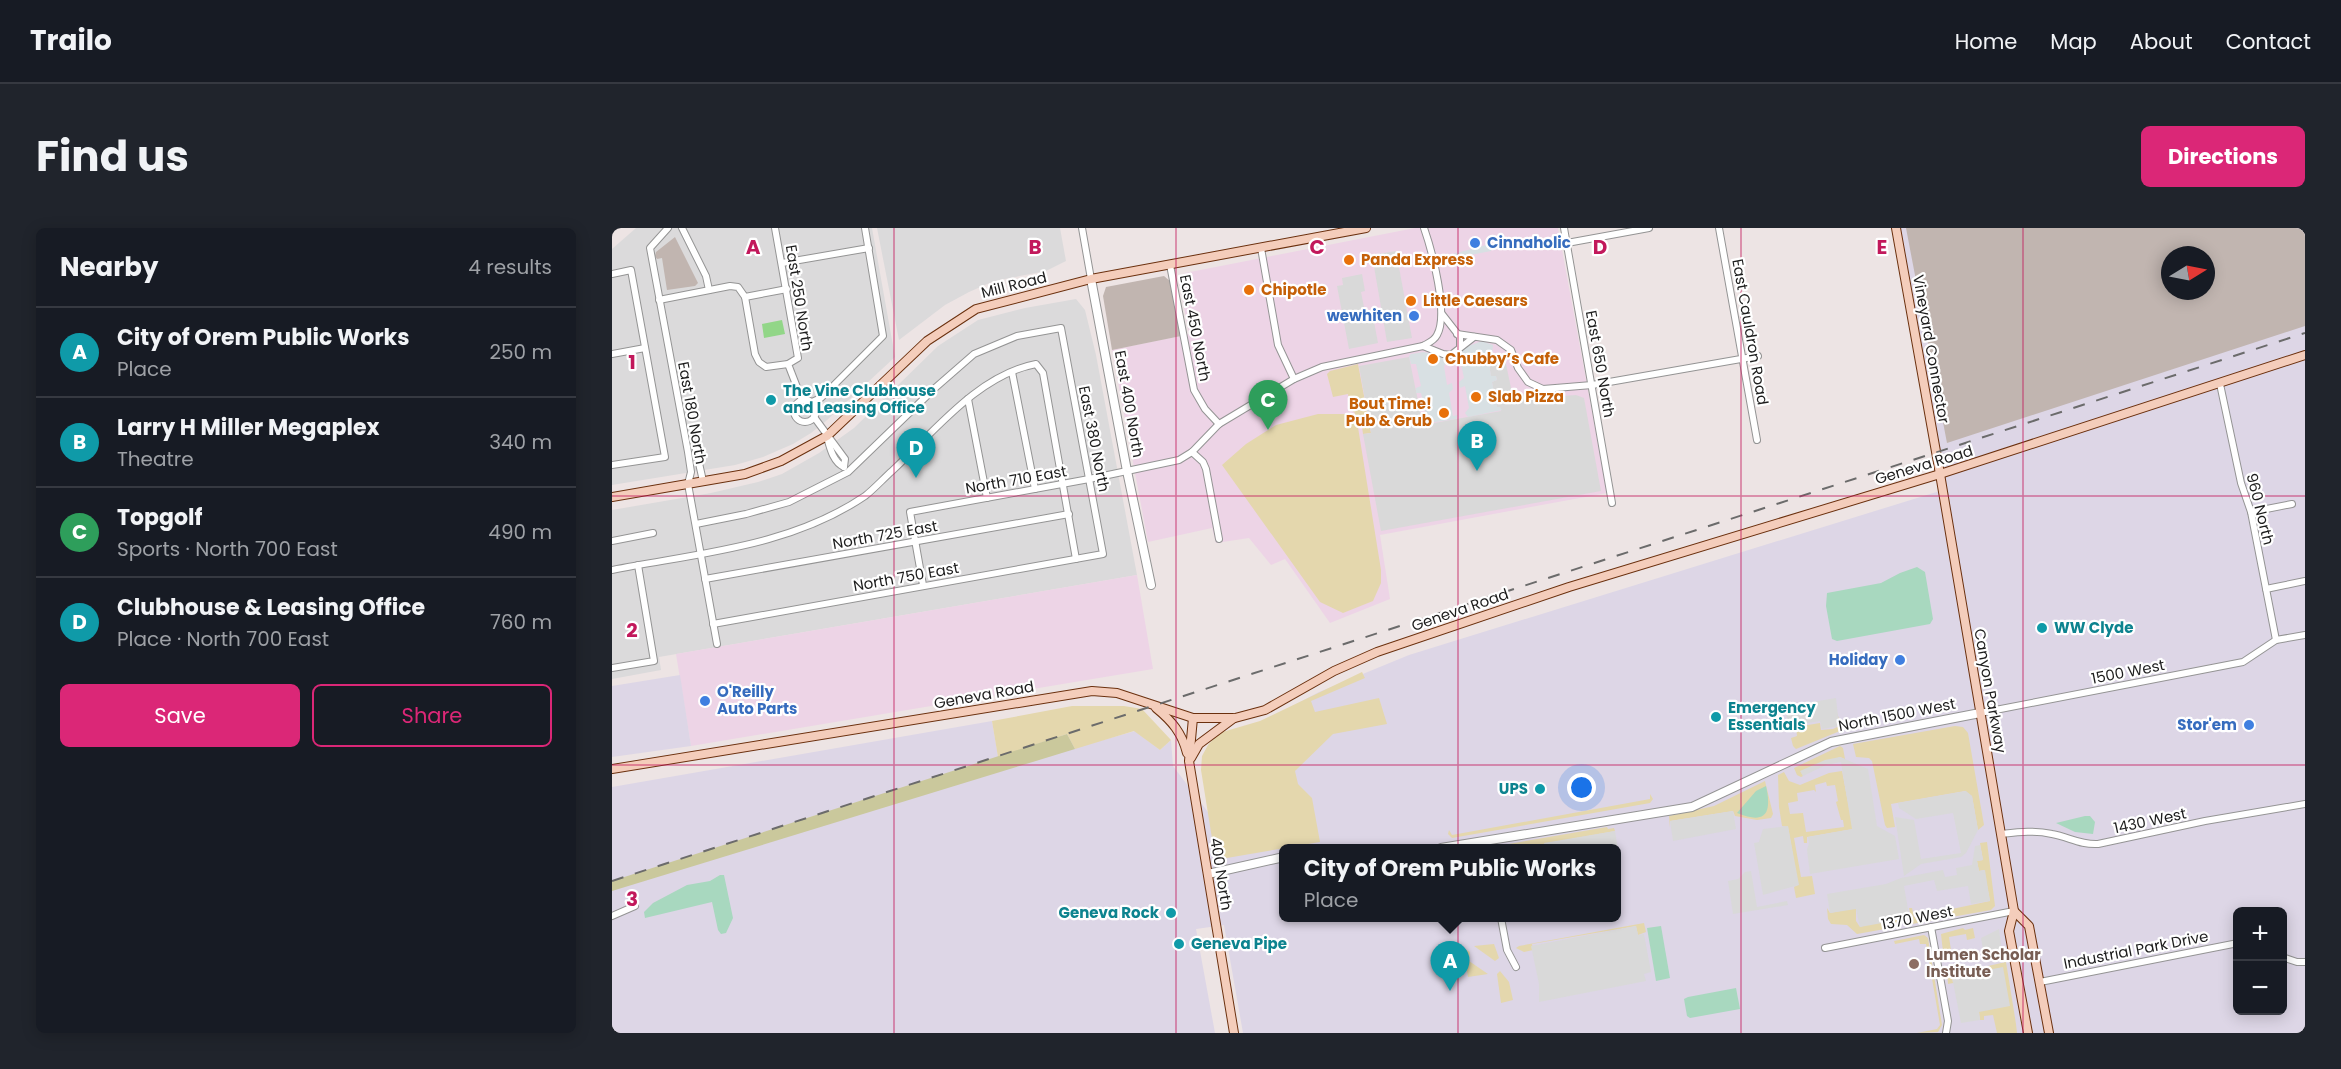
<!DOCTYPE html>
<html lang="en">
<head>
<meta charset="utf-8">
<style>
  :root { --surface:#171b24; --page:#20242c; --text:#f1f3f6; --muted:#9ea1a6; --line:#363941; --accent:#db2777 }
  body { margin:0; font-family:Poppins,sans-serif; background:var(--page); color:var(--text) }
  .controls { position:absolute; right:18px; bottom:18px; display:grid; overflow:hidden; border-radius:9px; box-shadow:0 3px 15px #0003 }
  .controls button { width:54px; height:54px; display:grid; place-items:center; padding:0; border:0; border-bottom:2px solid var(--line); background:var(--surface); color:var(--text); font:30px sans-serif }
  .compass { position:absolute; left:1549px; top:18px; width:54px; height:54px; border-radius:50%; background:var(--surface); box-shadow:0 3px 15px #0003; rotate:80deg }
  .you { position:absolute; left:970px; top:560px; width:21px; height:21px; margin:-15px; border:4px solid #fff; border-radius:50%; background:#1a73e8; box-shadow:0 0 0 9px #1a73e833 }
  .badge { display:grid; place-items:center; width:39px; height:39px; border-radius:50%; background:var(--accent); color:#fff; font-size:20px; font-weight:700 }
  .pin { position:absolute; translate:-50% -50px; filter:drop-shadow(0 2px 3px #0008) }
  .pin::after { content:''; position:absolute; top:32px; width:21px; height:18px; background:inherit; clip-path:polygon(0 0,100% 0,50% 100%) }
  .popup { position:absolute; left:667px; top:616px; width:342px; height:78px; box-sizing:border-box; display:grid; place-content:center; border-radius:9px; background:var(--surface); filter:drop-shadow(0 2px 4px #0005); font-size:20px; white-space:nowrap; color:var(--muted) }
  .popup b { font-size:22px; color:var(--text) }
  .popup::after { content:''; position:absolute; left:50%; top:100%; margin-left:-12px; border:12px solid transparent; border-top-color:var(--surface) }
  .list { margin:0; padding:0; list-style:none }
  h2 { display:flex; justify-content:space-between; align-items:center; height:78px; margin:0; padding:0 24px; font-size:26px }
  h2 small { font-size:20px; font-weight:400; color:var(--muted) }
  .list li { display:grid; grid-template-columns:39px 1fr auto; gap:18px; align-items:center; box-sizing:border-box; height:90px; padding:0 24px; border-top:2px solid var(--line) }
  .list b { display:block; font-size:22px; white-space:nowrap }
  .list p { margin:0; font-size:20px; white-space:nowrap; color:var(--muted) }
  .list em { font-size:20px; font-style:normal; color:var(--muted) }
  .actions { display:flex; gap:12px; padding:18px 24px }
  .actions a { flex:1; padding:14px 0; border:2px solid var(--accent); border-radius:9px; text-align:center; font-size:21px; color:var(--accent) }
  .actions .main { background:var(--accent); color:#fff }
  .map { position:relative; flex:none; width:1693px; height:805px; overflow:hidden; border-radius:9px }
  header { display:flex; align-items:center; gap:36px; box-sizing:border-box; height:84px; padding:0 30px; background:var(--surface); border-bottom:2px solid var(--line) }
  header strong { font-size:28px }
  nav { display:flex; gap:33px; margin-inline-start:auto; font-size:21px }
  .intro { display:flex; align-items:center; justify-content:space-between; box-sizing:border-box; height:144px; padding:0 36px }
  h1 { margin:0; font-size:42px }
  .button { padding:15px 27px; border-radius:9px; background:var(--accent); color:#fff; font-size:21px; font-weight:700 }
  main { display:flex; gap:36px; padding:0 36px }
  aside { flex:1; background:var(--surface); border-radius:9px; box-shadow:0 3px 15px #0003 }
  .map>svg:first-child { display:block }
  .residential { fill:#dbdadb }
  .commercial { fill:#edd4e6 }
  .industrial { fill:#ddd6e6; fill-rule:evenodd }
  .construction { fill:#c1b5b0; fill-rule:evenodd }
  .grass { fill:#e4d7ad; fill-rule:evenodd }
  .forest { fill:#cac89c }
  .pitch { fill:#92d688 }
  .parking { fill:#d9d9d9 }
  .plaza { fill:#d8e0e3 }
  .water { fill:#a8d8bf }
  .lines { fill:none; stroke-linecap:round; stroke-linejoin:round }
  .minor-casing { stroke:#949494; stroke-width:8 }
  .tertiary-casing { stroke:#949494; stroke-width:10 }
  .secondary-casing { stroke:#6b300e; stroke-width:10 }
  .minor { stroke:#fff; stroke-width:6 }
  .tertiary { stroke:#fff; stroke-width:8 }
  .secondary { stroke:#f4cdbb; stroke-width:8 }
  .rail { stroke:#6b6b6b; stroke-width:2; stroke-dasharray:12 12; stroke-linecap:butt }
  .grid { fill:none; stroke:#c2185b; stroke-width:1.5; stroke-opacity:0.55 }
  .shop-dot { fill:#3f7fe0; stroke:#fff; stroke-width:2 }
  .food-dot { fill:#e8710a; stroke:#fff; stroke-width:2 }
  .culture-dot { fill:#0f9aa8; stroke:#fff; stroke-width:2 }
  .education-dot { fill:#8d6e63; stroke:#fff; stroke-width:2 }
  .labels { text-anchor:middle; stroke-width:4.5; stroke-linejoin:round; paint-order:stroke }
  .shop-label { font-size:15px; font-weight:bold; fill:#366cbe; stroke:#fff; text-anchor:end }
  .food-label { font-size:15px; font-weight:bold; fill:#c56008; stroke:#fff; text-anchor:start }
  .street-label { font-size:15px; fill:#1d1d1d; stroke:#fff }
  .culture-label { font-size:15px; font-weight:bold; fill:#0d838f; stroke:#fff; text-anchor:start }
  .education-label { font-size:15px; font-weight:bold; fill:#785e54; stroke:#fff; text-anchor:start }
  .grid-label { font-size:20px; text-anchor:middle; font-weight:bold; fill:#c2185b; stroke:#fff; stroke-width:4.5; stroke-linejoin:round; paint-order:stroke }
</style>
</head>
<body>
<header>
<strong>Trailo</strong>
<nav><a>Home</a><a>Map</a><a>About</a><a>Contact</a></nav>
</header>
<div class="intro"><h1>Find us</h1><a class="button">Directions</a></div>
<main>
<aside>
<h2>Nearby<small>4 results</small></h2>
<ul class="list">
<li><span class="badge" style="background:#0f9aa8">A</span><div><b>City of Orem Public Works</b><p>Place</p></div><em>250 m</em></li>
<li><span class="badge" style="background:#0f9aa8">B</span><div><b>Larry H Miller Megaplex</b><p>Theatre</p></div><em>340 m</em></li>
<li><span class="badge" style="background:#2e9e5b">C</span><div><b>Topgolf</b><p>Sports · North 700 East</p></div><em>490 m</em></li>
<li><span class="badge" style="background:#0f9aa8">D</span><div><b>Clubhouse &amp; Leasing Office</b><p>Place · North 700 East</p></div><em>760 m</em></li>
</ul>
<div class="actions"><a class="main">Save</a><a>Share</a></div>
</aside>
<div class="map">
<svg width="1693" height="805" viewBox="0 0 1693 805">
  <rect width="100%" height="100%" fill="#ede4e4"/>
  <g class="residential">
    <polygon points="24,0 260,0 283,129 214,193 199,205 181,216 151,229 123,237 0,257 0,21"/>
    <polygon points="265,0 448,0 454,33 434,43 382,53 357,64 333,77 287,112"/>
    <polygon points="464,71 473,82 484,127 525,347 47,429 49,442 0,451 0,282 99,265 146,254 170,246 207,225 242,200 326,118 366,92 413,80"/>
  </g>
  <g class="commercial">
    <polygon points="803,0 946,0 995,265 768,307 778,371 718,395 673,331 659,337 637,310 604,315 600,300 536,314 500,122 577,106 567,53 568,48 573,45"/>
    <polygon points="525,347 541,441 79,518 64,426"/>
  </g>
  <g class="industrial">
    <path d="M1287,0H1693V805H631L612,697L584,701L603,805H0V559L380,493L386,528L455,506L463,520L523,503L548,522L559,512L561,538L608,600L658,490L707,464L797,427L1331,262ZM1558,27H1594V63H1558ZM672,620H1004V690H672ZM1626,684H1670V782H1626Z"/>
    <polygon points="68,447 79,518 0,529 0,458"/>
  </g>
  <g class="construction">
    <path d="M1294,0H1693V98L1335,215ZM1558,27H1594V63H1558Z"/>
    <polygon points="63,9 86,55 83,58 55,62 50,30 45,31 43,28 44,24"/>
    <polygon points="552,48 559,54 569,108 500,122 491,68 494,59"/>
  </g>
  <g class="grass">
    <polygon points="746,136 759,205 751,206 749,192 743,192 743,185 739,182 736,166 721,169 715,146 718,143"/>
    <polygon points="706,186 740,186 740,192 745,193 769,342 769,355 761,373 731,385 708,374 610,237 634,216 664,197"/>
    <polygon points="750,444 753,450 699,473 703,484 767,470 775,496 721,506 683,543 686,556 700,570 708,614 609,631 603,629 589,542 590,528 596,517 607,505 648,493"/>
    <polygon points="460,478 512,478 530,481 559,512 548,522 522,503 463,521 455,506 386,529 380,493"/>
    <polygon points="1225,484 1229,499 1228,503 1184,521 1181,518 1179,510 1185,508 1184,499 1208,495 1209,502 1221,501 1227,498"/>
    <polygon points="1343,498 1351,499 1356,505 1372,597 1366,602 1360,568 1353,563 1279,576 1283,599 1275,600 1273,597 1260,533 1257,530 1244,529 1241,516"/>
    <polygon points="1228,518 1231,520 1233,531 1228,529 1189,544 1191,548 1189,549 1185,547 1182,540"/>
    <path d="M1230,543L1241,601L1195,609V615H1192L1191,608L1182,610L1189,649L1200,648L1203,666L1184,670L1182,659L1186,657L1176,599L1170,598L1167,579L1166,547L1172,544L1177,553L1188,557L1217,545ZM1214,554L1215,558L1223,557L1226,573L1224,574L1229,592H1231L1232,599L1194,604L1191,585L1178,586L1176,575L1186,573L1185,565L1202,562L1204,564L1203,557Z"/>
    <polygon points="1153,553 1161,586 1159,590 1145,592 1123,588 1121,583 1058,593 1058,600 1057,588 1102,578"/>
    <polygon points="1038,566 1041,571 1038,575 840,610 836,606 837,602 840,607 1038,571"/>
    <polygon points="995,599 996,601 1002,600 1003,603 932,616 933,620 887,620 891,617"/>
    <polygon points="1375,614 1383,678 1379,682 1300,696 1297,680 1300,680 1302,689 1378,673 1372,642 1367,643 1365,633 1371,632 1368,615"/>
    <polygon points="1215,680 1218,685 1244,680 1244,693 1248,699 1284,688 1286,697 1284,699 1245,706 1235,697 1219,696 1216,691"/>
    <polygon points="1032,695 1034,704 1026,707 1024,698 920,716 921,722 912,724 904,720 907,718"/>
    <polygon points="1351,700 1353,702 1361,700 1363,710 1355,712 1354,706 1337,709 1339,722 1331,724 1329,706"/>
    <polygon points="1312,707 1316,710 1330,797 1326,804 1305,805 1325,801 1328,797 1314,716 1308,716 1307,711 1283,716 1282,713"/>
    <polygon points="882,716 887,730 883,733 862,718"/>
    <polygon points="851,721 853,721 858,724 857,733 876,746 856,749"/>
    <polygon points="1394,734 1404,796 1405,805 1385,805 1381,787 1372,788 1372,792 1368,792 1367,784 1340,749 1341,755 1336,756 1335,741 1342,739 1344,745"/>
    <polygon points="888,743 897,754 901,772 889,775 885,746"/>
  </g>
  <polygon class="forest" points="455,506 463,521 0,663 0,653"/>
  <polygon class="pitch" points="170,92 173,106 152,110 150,96"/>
  <g class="parking">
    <polygon points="784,23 800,110 775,114 760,27"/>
    <polygon points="750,46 753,63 749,64 753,84 760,83 766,115 737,121 725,58 731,57 730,50"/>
    <polygon points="880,126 892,127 901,169 918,166 937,169 964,167 972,170 989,263 769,303 751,206 759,205 747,138 797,129 811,197 889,183 888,179 885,180 880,154 885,152 884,148 879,149 876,128"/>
    <polygon points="1224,470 1227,498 1210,501 1208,493 1178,498 1171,479"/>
    <polygon points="1228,529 1256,541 1265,598 1283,608 1287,631 1198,646 1195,622 1197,615 1196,609 1240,601 1229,534 1214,537 1191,548 1188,543 1213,532"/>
    <polygon points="1354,563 1360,568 1366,602 1354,625 1349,629 1309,636 1292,648 1283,589 1302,592 1309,631 1349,625 1341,585 1304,591 1287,580 1286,575"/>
    <polygon points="1121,583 1124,601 1061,613 1058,593"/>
    <polygon points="1176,598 1187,657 1151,667 1142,615 1147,614 1151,601"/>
    <polygon points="1003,603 1009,639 1005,640 1004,620 933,620 932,615"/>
    <polygon points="1368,617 1371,632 1365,633 1367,643 1373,642 1378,673 1359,676 1356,658 1325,663 1322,652 1292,658 1297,687 1281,693 1248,699 1244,681 1218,685 1215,666 1274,656 1289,650 1331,642 1333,649 1345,647 1344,640 1360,637 1363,618"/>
    <polygon points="1139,643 1145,679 1175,673 1176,677 1121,686 1116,653 1126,651 1133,644"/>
    <polygon points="1024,698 1026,707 1032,706 1039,744 1032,746 1034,753 927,774 927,756 919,718"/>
    <polygon points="1387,701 1391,732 1373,733 1369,710"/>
    <polygon points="1391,739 1398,778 1367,784 1368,792 1349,795 1340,749"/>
  </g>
  <g class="plaza">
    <polygon points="878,16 879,23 838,31 837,27"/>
    <polygon points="870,113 881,117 880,126 876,128 879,148 884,148 885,152 880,154 885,179 888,179 890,182 856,189 853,185 857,180 853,158 848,160 847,154 852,150 849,136 848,134 844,137 843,130 854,119"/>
    <polygon points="812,124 825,127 836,133 832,138 835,157 840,155 841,161 837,165 841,188 846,187 844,191 810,196 815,192 809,165 804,165 804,160 809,158 804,136 799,136 797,128 799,126"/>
  </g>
  <g class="water">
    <polygon points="1305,339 1313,344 1321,391 1318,396 1225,413 1220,411 1214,378 1215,365 1269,355 1288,345"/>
    <path d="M1154,558C1160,585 1154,597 1125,585L1144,563Z"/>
    <polygon points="1473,588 1478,588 1483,594 1481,606 1463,604 1444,595"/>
    <polygon points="108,647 112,647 121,690 114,705 109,706 106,702 100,674 33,690 32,684 41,675 75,657 98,653"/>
    <polygon points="1049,698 1058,750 1044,753 1035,700"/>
    <polygon points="1124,760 1128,781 1078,790 1075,788 1072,771 1076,769"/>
  </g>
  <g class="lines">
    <g class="minor-casing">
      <g id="minor">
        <polyline points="56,0 38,20 76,224 79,244 76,256 105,416"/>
        <polyline points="70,0 94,48 97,62"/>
        <polyline points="470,0 479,51"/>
        <polyline points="952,0 1000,275"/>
        <polyline points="1107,0 1145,212"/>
        <polyline points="955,15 1037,0"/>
        <polyline points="649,20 666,117 682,151"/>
        <polyline points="170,35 257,20"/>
        <polyline points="558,37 582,162 593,181 607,196"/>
        <polyline points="0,46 19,42 53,229 0,237"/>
        <polyline points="133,69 143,126 147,134 154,139 176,136 186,130 163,0"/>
        <polyline points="47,72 118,58 126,59 133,69 175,61"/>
        <polyline points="830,86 848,109 848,118"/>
        <polyline points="845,106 885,112 899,122 906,140 916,154 931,161 980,157 1146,128"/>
        <polyline points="811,118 831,126 839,127 862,109"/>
        <polyline points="0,126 33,120"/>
        <polyline points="176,136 190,172"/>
        <polyline points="400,144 423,261"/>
        <polyline points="1608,156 1629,255 1639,284 1664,412"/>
        <polyline points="356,171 375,270"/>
        <circle cx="193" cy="183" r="11"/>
        <polyline points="200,174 209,170 271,108 253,0"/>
        <polyline points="202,189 233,231 232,239"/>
        <path d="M215,209C218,220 221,234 232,239"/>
        <polyline points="84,222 91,253"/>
        <polyline points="580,224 591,234 594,241 607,311"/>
        <polyline points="1639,284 1680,276"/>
        <polyline points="84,296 134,286 177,274 236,244 323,160 362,126 405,108 449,100 491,326 101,396"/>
        <polyline points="0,313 41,305"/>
        <path d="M0,342C86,325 178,319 253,268C262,261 271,251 280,243C322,204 366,147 424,136L431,145L464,331"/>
        <polyline points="93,351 457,286"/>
        <path d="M311,357L298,284L477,251L567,232L580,224L607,196L682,151L710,139L811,118C816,115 822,113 825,107C837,86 820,23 812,0"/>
        <polyline points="1654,361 1693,353"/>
        <polyline points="0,440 42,433 26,337"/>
        <polyline points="1368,485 1631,434 1664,412 1693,407"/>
        <path d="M1389,606C1407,604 1423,602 1440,606C1457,609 1468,617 1486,616L1593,593L1693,576"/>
        <polyline points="0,688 23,678"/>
        <polyline points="889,690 895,722 904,739"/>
        <polyline points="1319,699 1336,793 1334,805"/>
        <polyline points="1213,720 1402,683"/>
        <polyline points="1670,729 1685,734 1693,734"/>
        <polyline points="1428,754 1626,715"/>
      </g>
    </g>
    <g class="tertiary-casing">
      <g id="tertiary">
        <polyline points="479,51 515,243 539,357"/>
        <polyline points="829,620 1080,579 1219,514 1368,485"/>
        <polyline points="596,646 672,629"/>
      </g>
    </g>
    <g class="secondary-casing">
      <g id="secondary">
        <polyline points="1284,0 1328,246 1402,683 1397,703 1416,805"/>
        <polyline points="0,269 133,246 169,233 215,208 315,113 364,81 479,51 754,0"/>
        <path d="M544,480C560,493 570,505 575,525"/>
        <polyline points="581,490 577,533 622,805"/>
        <polyline points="579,530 587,516 622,490"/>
        <polyline points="0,541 480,463 505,465 581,490 623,490 653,482 722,443 765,424 957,359 1328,246 1693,127"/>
        <polyline points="1402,683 1417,698 1437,805"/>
      </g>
    </g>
    <use href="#minor" class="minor"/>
    <use href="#tertiary" class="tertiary"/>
    <use href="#secondary" class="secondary"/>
    <polyline class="rail" points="0,653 1693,105"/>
  </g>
  <path class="grid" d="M282,0V805M564,0V805M846,0V805M1129,0V805M1411,0V805M0,268H1693M0,537H1693"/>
  <g class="shop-dot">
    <circle cx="863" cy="15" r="6"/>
    <circle cx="802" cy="88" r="6"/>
    <circle cx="1288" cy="432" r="6"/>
    <circle cx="93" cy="473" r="6"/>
    <circle cx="1637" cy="497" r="6"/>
  </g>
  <g class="food-dot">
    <circle cx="737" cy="32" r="6"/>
    <circle cx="637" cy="62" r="6"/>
    <circle cx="799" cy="73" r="6"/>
    <circle cx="821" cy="131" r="6"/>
    <circle cx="864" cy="169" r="6"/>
    <circle cx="832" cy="185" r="6"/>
  </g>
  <g class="culture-dot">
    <circle cx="159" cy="172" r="6"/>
    <circle cx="1430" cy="400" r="6"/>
    <circle cx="1104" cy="489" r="6"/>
    <circle cx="928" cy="561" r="6"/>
    <circle cx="559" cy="685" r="6"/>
    <circle cx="567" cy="716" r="6"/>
  </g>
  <circle class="education-dot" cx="1302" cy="736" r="6"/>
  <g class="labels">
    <g class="shop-label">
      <text x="875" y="20" text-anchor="start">Cinnaholic</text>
      <text x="790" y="93">wewhiten</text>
      <text x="1276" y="437">Holiday</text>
      <text x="105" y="469" text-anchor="start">O'Reilly<tspan x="105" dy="17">Auto Parts</tspan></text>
      <text x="1625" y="502">Stor'em</text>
    </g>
    <g class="food-label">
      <text x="749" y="37">Panda Express</text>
      <text x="649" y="67">Chipotle</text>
      <text x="811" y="78">Little Caesars</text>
      <text x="833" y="136">Chubby’s Cafe</text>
      <text x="876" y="174">Slab Pizza</text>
      <text x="820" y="181" text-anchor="end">Bout Time!<tspan x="820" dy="17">Pub &amp; Grub</tspan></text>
    </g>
    <g class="street-label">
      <text transform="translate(402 57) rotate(-14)" y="5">Mill Road</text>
      <text transform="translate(187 70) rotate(81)" y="5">East 250 North</text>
      <text transform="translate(583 100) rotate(79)" y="5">East 450 North</text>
      <text transform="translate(1138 104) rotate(80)" y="5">East Cauldron Road</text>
      <text transform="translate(1319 121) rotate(80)" y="5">Vineyard Connector</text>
      <text transform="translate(988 136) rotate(80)" y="5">East 650 North</text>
      <text transform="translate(517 176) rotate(80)" y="5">East 400 North</text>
      <text transform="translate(80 185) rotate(80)" y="5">East 180 North</text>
      <text transform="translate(482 211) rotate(79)" y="5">East 380 North</text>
      <text transform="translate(1312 237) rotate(-17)" y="5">Geneva Road</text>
      <text transform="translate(404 252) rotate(-10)" y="5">North 710 East</text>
      <text transform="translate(1648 281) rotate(76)" y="5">960 North</text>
      <text transform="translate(273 307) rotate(-10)" y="5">North 725 East</text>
      <text transform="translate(294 349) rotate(-10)" y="5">North 750 East</text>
      <text transform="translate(848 382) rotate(-19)" y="5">Geneva Road</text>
      <text transform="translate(1516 444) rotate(-11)" y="5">1500 West</text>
      <text transform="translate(1378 463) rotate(80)" y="5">Canyon Parkway</text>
      <text transform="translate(372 467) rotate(-10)" y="5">Geneva Road</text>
      <text transform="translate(1285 487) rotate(-11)" y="5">North 1500 West</text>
      <text transform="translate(1538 593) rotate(-12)" y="5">1430 West</text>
      <text transform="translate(609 646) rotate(81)" y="5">400 North</text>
      <text transform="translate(1305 690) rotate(-11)" y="5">1370 West</text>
      <text transform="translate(1524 722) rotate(-11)" y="5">Industrial Park Drive</text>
    </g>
    <g class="culture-label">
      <text x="171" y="168">The Vine Clubhouse<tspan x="171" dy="17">and Leasing Office</tspan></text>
      <text x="1442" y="405">WW Clyde</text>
      <text x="1116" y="485">Emergency<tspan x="1116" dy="17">Essentials</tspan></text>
      <text x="916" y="566" text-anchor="end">UPS</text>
      <text x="547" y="690" text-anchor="end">Geneva Rock</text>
      <text x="579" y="721">Geneva Pipe</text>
    </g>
    <g class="education-label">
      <text x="1314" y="732">Lumen Scholar<tspan x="1314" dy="17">Institute</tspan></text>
    </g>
  </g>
  <g class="grid-label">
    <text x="141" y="26">A</text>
    <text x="423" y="26">B</text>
    <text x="705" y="26">C</text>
    <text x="988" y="26">D</text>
    <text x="1270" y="26">E</text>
    <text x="20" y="141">1</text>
    <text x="20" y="409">2</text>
    <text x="20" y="678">3</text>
  </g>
</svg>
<div class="controls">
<button>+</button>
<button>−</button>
</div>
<svg class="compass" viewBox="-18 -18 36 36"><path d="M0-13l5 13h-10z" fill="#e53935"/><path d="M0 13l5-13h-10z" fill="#9ea1a6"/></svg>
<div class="you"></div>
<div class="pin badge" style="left:838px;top:763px;background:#0f9aa8">A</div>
<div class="popup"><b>City of Orem Public Works</b>Place</div>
<div class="pin badge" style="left:865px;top:243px;background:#0f9aa8">B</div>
<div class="pin badge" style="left:656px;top:202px;background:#2e9e5b">C</div>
<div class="pin badge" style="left:304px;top:250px;background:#0f9aa8">D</div>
</div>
</main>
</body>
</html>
